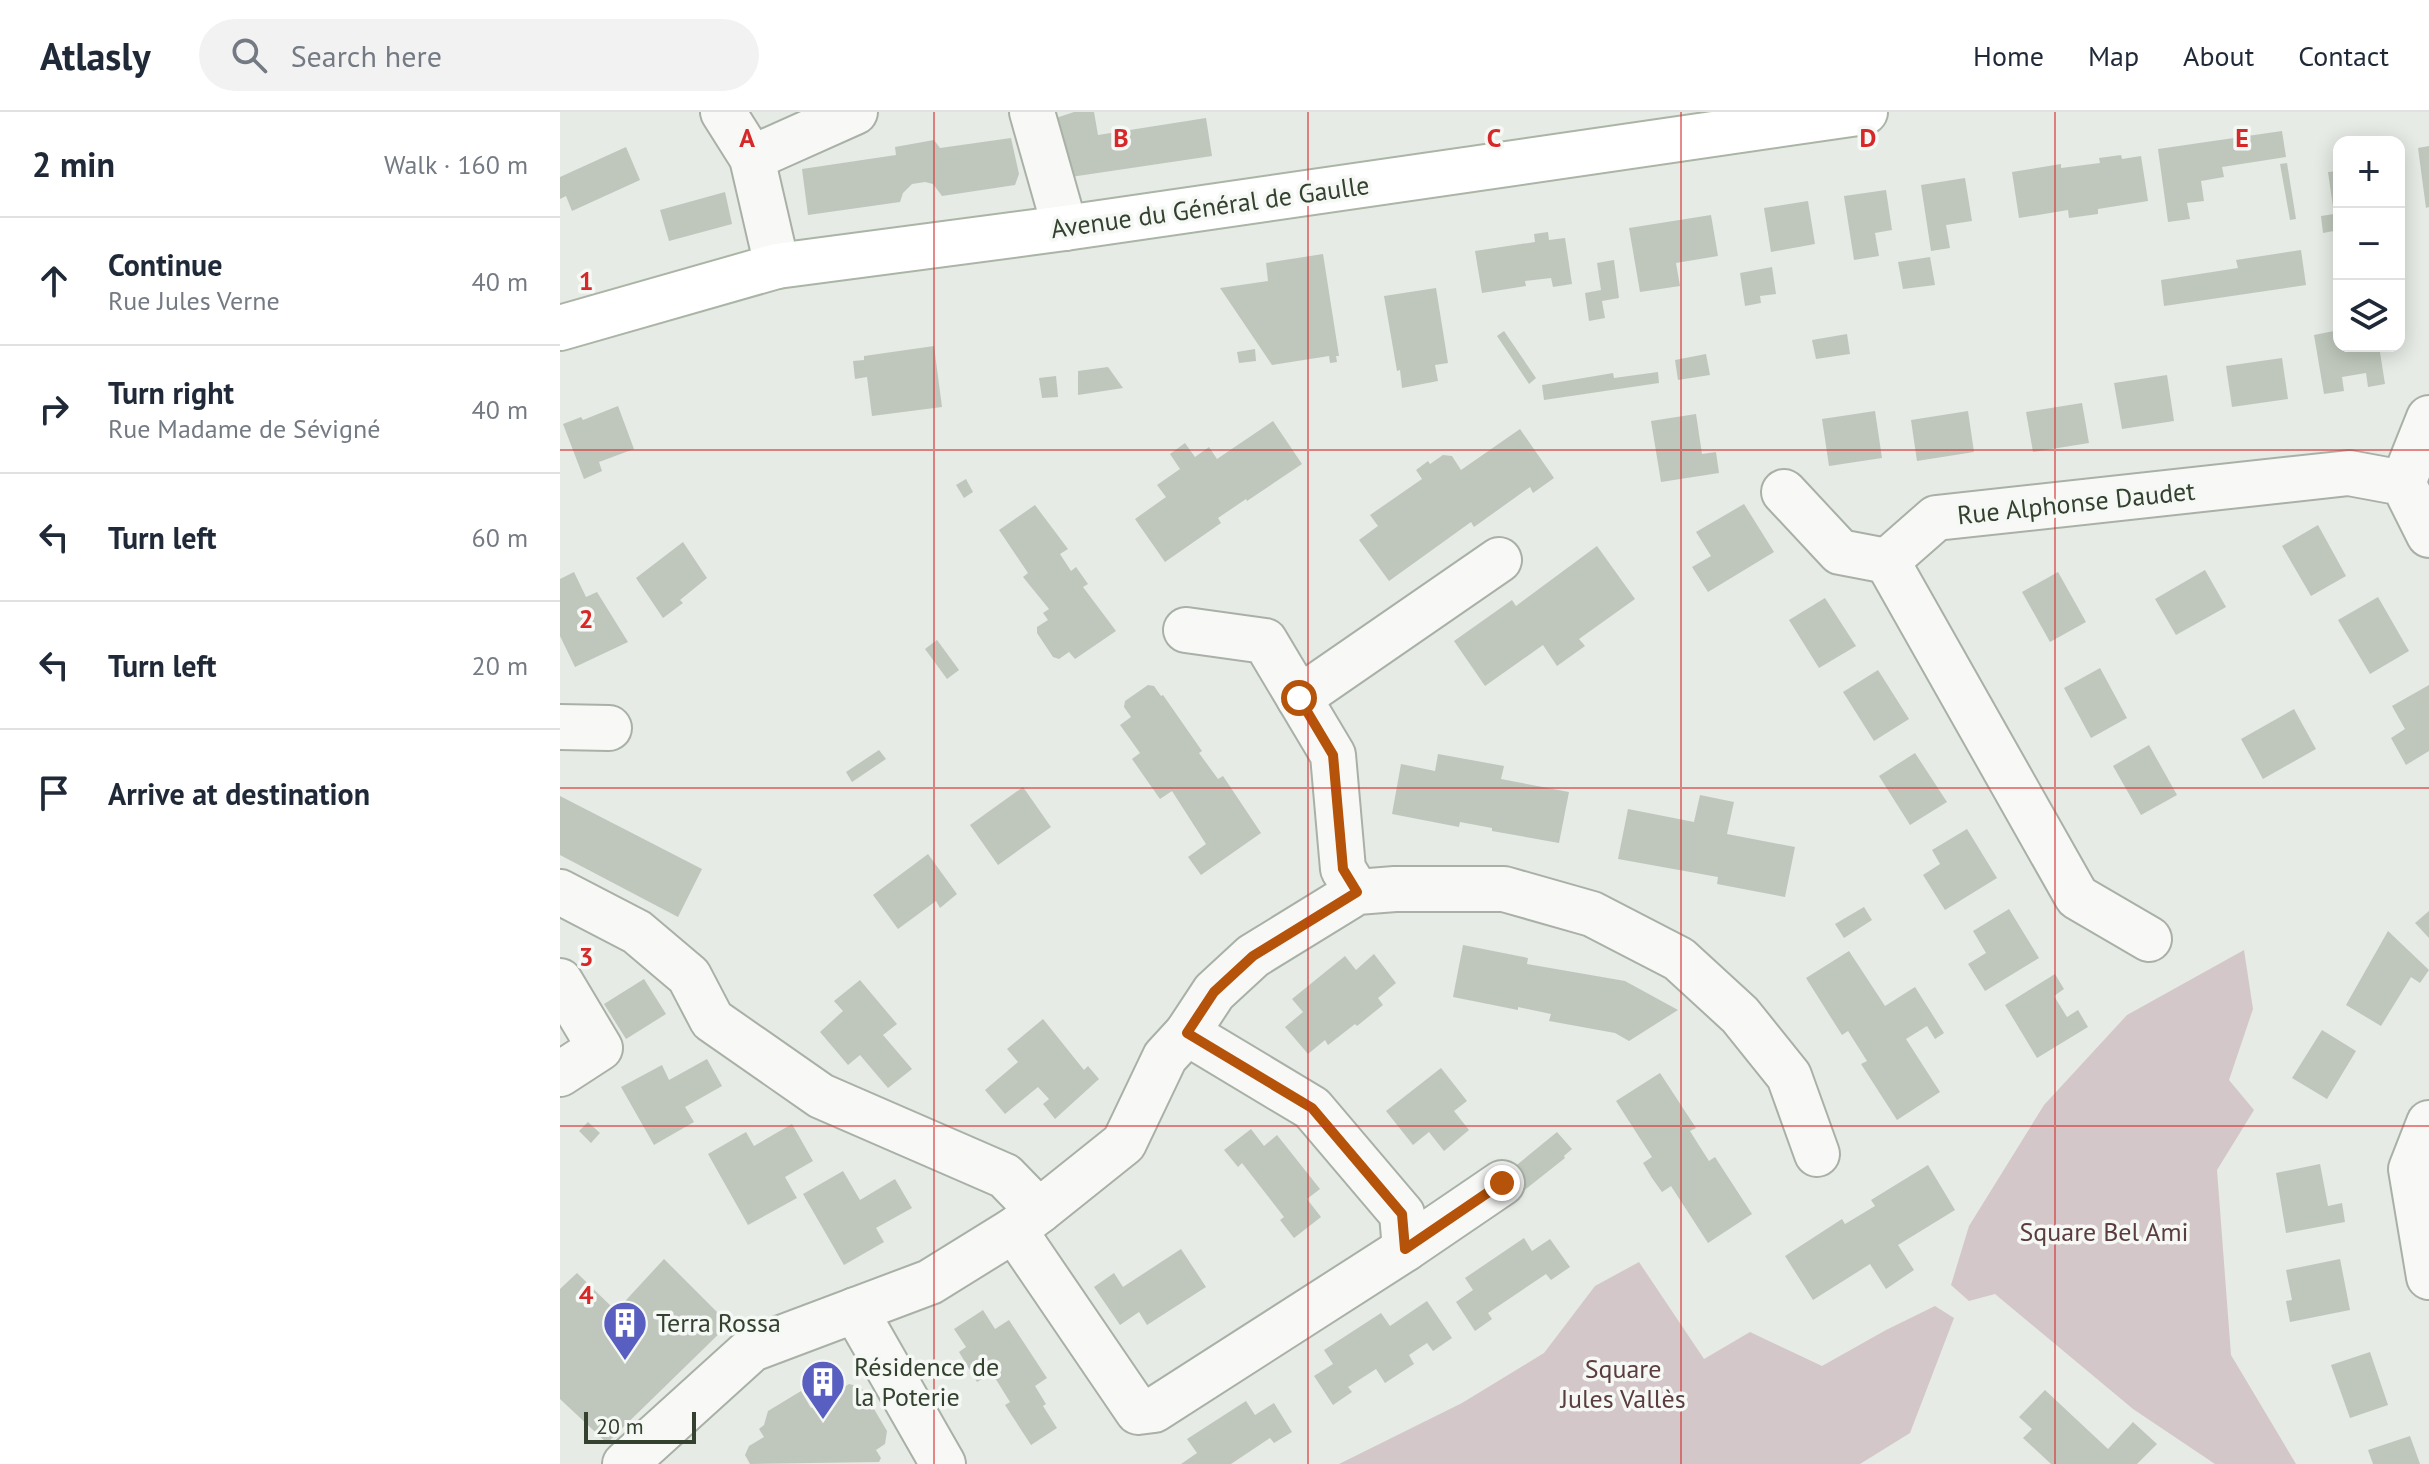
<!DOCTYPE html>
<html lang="en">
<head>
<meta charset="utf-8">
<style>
  :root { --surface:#fff; --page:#f2f2f3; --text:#1f2937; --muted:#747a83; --line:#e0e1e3 }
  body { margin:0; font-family:"PT Sans",sans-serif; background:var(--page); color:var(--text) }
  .controls { position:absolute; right:24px; top:24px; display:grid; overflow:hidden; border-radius:16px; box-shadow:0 4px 20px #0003 }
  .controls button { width:72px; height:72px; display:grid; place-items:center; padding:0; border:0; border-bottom:2px solid var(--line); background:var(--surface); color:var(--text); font:40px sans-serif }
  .scale { position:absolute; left:24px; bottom:20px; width:112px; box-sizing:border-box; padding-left:8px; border:4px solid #33412e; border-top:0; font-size:22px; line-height:28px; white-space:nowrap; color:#33412e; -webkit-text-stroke:6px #f5f8f4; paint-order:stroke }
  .stop { position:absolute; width:24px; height:24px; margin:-18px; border:6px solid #b45309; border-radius:50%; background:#fff }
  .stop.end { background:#b45309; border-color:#fff; box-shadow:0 2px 8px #0008 }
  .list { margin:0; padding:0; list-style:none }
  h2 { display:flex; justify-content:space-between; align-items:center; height:104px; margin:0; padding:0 32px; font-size:34px }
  h2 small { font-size:26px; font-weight:400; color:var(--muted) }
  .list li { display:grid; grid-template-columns:52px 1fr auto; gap:24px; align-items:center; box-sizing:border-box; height:128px; padding:0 32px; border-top:2px solid var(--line) }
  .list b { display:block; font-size:30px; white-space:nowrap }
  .list p { margin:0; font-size:26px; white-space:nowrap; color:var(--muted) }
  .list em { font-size:26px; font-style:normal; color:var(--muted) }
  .icon { flex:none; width:44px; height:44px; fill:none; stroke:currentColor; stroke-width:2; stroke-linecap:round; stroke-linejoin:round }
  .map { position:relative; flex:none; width:1869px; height:1352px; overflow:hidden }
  header { display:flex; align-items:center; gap:48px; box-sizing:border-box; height:112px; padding:0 40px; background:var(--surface); border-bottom:2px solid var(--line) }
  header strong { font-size:38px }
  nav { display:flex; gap:44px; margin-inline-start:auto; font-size:28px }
  .search { width:560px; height:72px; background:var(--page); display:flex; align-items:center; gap:20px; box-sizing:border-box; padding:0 28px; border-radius:44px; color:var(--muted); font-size:30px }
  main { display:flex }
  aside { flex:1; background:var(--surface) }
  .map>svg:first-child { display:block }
  .green { fill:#d4c7c9 }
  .building { fill:#bfc7bc }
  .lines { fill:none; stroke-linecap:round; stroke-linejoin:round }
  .minor-casing { stroke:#a9b1a7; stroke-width:48 }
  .major-casing { stroke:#aab5a5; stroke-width:48 }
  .minor { stroke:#f8f9f7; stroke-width:44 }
  .major { stroke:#fff; stroke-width:44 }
  .route { stroke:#b45309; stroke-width:10 }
  .grid { fill:none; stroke:#d62828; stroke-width:2; stroke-opacity:0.55 }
  .labels { text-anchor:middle; stroke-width:7; stroke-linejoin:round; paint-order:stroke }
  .street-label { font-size:26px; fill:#33412e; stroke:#f5f8f4 }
  .park-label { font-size:26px; fill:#5b3d40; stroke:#f5f8f4 }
  .poi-label { font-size:26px; fill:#33412e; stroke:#f5f8f4; text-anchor:start }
  .grid-label { font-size:26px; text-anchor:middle; font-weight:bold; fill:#d62828; stroke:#f5f8f4; stroke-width:7; stroke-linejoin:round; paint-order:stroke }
</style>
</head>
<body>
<header>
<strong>Atlasly</strong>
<div class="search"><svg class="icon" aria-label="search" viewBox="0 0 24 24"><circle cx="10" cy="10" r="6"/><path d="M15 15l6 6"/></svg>Search here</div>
<nav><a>Home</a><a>Map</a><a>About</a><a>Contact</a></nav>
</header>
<main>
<aside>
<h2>2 min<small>Walk · 160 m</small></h2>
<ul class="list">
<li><svg class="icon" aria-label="ahead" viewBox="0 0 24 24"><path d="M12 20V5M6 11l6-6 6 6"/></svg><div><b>Continue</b><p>Rue Jules Verne</p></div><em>40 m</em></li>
<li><svg class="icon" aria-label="right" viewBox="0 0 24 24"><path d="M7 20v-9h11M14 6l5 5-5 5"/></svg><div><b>Turn right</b><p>Rue Madame de Sévigné</p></div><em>40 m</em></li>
<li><svg class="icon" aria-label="left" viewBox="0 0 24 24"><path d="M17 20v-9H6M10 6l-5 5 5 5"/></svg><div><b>Turn left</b></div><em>60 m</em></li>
<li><svg class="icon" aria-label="left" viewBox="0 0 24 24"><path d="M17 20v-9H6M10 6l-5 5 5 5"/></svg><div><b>Turn left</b></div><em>20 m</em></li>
<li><svg class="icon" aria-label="arrive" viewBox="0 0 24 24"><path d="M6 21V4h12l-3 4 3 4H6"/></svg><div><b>Arrive at destination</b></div></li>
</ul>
</aside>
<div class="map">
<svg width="1869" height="1352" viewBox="0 0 1869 1352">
  <rect width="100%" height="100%" fill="#e6ebe5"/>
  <g class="green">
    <polygon points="1684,838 1693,897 1669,968 1694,998 1657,1058 1671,1243 1736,1352 1655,1352 1573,1297 1435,1182 1409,1189 1391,1173 1409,1114 1484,993 1567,903"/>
    <polygon points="1079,1150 1144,1247 1190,1220 1262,1254 1326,1218 1375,1194 1394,1206 1350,1321 1300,1352 779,1352 902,1291 984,1241 1035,1174"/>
  </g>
  <g class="building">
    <polygon points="514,0 534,0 538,23 646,6 652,44 504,66 496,6"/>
    <polygon points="1722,19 1726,45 1662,55 1664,65 1641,69 1644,89 1627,91 1630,107 1608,110 1598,37"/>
    <polygon points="451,26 459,62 455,73 382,84 373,72 365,70 352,72 343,81 340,90 248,103 242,57 336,43 335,35 374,28 380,36"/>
    <polygon points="1869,34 1869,95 1866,96 1858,36"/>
    <polygon points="66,35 80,68 12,99 6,84 0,87 0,65"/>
    <polygon points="1561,43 1562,47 1581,44 1588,89 1538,97 1538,102 1509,106 1508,98 1459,106 1452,60 1501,52 1501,56 1540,51 1539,46"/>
    <polygon points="1727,51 1736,107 1730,108 1720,52"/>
    <polygon points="1779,59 1779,118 1763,121 1761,104 1774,102 1768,60"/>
    <polygon points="1405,66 1412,109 1386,113 1390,136 1371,139 1361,73"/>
    <polygon points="1326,78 1332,118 1315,121 1319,144 1294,148 1284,84"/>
    <polygon points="165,80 172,112 109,129 100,98"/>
    <polygon points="1248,89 1255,132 1211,140 1204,96"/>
    <polygon points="1151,103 1158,144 1116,151 1120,174 1080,180 1069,116"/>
    <polygon points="988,120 989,128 1005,126 1012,172 993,175 991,166 965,169 966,174 922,181 915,139 975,130 974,122"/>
    <polygon points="1741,138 1746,173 1604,194 1601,168 1678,156 1676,148"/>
    <polygon points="763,142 779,244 776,244 777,250 770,251 769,244 712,253 660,176 708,169 706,151"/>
    <polygon points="1370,145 1375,173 1343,177 1338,150"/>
    <polygon points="1054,148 1059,186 1042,189 1045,206 1029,209 1025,181 1041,178 1037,151"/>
    <polygon points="1212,155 1216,182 1200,184 1201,191 1185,194 1180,161"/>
    <polygon points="876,176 888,251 875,253 878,269 842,276 840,258 837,259 824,184"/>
    <polygon points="1779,218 1779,234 1819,234 1825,272 1808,275 1806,261 1782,265 1784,279 1764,282 1754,223"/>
    <polygon points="944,219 976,266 969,272 937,224"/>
    <polygon points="1287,222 1290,242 1256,247 1252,228"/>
    <polygon points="374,234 382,295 312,304 307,265 295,267 293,249 304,248 304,244"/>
    <polygon points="695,237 696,249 679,251 677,240"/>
    <polygon points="1146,242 1150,263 1118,268 1115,248"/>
    <polygon points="1722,246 1728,287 1672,295 1666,254"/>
    <polygon points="548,255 563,276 518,283 518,259"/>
    <polygon points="1098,260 1099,271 984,288 982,273 1053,261 1054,266"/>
    <polygon points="1607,263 1614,309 1562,317 1554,271"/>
    <polygon points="496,264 498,285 482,286 479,266"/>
    <polygon points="1522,291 1529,331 1473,340 1466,300"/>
    <polygon points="58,294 74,337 39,350 42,359 24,367 3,312 21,305 23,308"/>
    <polygon points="1315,299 1322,346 1269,354 1262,307"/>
    <polygon points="1408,299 1414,340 1357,349 1351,308"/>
    <polygon points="1136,302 1142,342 1156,340 1159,361 1101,370 1091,309"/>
    <polygon points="713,309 742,352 687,389 686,387 658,406 661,411 605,450 575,407 606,385 597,373 620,357 610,342 625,331 635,345 649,335 657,347"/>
    <polygon points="960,317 994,366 973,381 970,375 914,415 911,410 829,469 799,428 818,414 810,403 862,367 856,358 868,349 870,352 883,343 892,344 901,358"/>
    <polygon points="406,367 413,380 404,386 396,373"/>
    <polygon points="1184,392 1214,440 1148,480 1132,455 1151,444 1136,420"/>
    <polygon points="475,393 508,437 500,442 511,459 516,455 528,472 523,475 556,519 515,547 509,540 499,547 493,545 477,521 477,515 488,508 483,501 489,497 463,465 468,461 439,418"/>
    <polygon points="1758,413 1786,464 1751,484 1722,434"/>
    <polygon points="123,430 147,466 120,488 123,491 103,506 76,466"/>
    <polygon points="1037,434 1075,487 1019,527 1025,534 997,554 983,533 925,574 894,529 952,488 956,494"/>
    <polygon points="1645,458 1666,495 1616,523 1595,487"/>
    <polygon points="14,460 26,485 37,480 68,530 15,555 0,524 0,467"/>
    <polygon points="1498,460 1526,510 1490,530 1462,480"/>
    <polygon points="1818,485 1849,539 1810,562 1778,508"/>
    <polygon points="1265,486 1296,534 1259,556 1229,508"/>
    <polygon points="377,528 399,558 387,567 365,537"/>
    <polygon points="1540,556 1567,606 1531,626 1504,576"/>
    <polygon points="1318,558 1349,607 1314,629 1283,580"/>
    <polygon points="588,573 594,574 601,584 603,583 642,639 639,641 658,667 663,664 701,721 641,763 628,745 646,732 612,679 600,687 572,647 580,641 560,613 571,605 564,595 565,589"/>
    <polygon points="1869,573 1869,639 1846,653 1831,626 1845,617 1832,594"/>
    <polygon points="1734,597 1756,637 1703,667 1681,627"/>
    <polygon points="1589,633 1617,683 1581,703 1553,654"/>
    <polygon points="319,638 326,647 292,670 286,660"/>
    <polygon points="1355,641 1387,690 1350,713 1319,664"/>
    <polygon points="878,642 944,654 941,667 1009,680 999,731 932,719 932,716 900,710 899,715 832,702 841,652 875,659"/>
    <polygon points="463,675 491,715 438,753 410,713"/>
    <polygon points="1140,683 1174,690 1167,722 1235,735 1225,785 1157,772 1158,765 1058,747 1068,697 1134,710"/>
    <polygon points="0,684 142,757 118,805 0,743"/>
    <polygon points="1407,717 1437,766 1385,798 1363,763 1380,752 1372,738"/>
    <polygon points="368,742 397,782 380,796 376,789 338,817 313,783"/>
    <polygon points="1304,795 1312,808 1284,826 1275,812"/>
    <polygon points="1449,797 1479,846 1425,879 1408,852 1426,841 1413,819"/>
    <polygon points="1869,799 1869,826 1855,811"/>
    <polygon points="1828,819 1869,858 1860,871 1851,865 1821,914 1786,893"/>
    <polygon points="903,833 968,846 967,852 1065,869 1118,898 1069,929 1055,921 989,909 991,902 958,895 958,898 893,885"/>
    <polygon points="1289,839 1325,894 1355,875 1384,921 1375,927 1367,914 1346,927 1380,980 1337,1008 1301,952 1307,949 1288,919 1282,923 1246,866"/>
    <polygon points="814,842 836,871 818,886 823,893 797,914 795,912 768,933 765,928 748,942 725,915 743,900 732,887 785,844 796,858"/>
    <polygon points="1495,862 1504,877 1494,884 1507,905 1518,898 1528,915 1477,946 1445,893"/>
    <polygon points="84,867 106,902 66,927 44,892"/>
    <polygon points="300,868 337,912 323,923 352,957 328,976 300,943 288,953 260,920 283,899 274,889"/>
    <polygon points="483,907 524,958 528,954 539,967 495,1007 483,992 489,987 478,975 445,1002 425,978 458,950 447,937"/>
    <polygon points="1762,918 1796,939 1767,987 1732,966"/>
    <polygon points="147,947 162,974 125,995 134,1010 94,1033 61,975 102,953 109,968"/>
    <polygon points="881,956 907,989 894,999 909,1018 884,1039 869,1020 853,1033 826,999"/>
    <polygon points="1100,961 1136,1016 1130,1019 1140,1035 1149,1049 1155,1045 1192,1102 1148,1131 1111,1074 1102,1080 1092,1066 1083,1051 1092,1045 1056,989"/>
    <polygon points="28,1010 40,1021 31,1031 19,1019"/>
    <polygon points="232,1012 253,1049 225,1065 237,1086 188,1113 148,1042 186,1020 194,1034"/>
    <polygon points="691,1017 704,1034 717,1023 760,1077 747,1087 761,1105 734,1126 720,1108 724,1105 682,1051 678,1055 664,1038"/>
    <polygon points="997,1020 1012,1037 1004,1044 1005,1046 962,1080 947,1061"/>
    <polygon points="1760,1052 1768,1094 1782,1091 1785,1110 1726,1121 1716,1061"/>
    <polygon points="1368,1053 1395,1098 1338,1133 1354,1158 1326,1177 1310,1152 1253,1188 1225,1144 1282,1107 1285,1112 1315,1094 1311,1088"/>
    <polygon points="283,1059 300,1088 335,1067 352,1096 316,1116 324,1130 284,1153 243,1082"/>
    <polygon points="964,1126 972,1139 990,1127 1010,1155 991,1168 986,1162 928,1201 932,1207 915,1219 896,1190 913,1178 905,1166"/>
    <polygon points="621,1137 646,1175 587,1213 579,1200 560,1213 534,1175 554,1161 563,1175"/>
    <polygon points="104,1147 169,1212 47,1331 0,1287 0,1177 17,1161 56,1199"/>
    <polygon points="1780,1147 1790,1198 1730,1210 1726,1189 1732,1188 1726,1158"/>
    <polygon points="867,1189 892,1226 873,1239 867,1231 849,1243 854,1252 825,1271 816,1257 788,1275 792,1280 773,1293 754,1264 773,1252 764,1238 821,1201 830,1214"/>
    <polygon points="423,1198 435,1217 449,1208 487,1266 475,1274 486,1292 483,1294 497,1316 471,1333 445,1293 450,1290 432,1261 417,1270 399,1240 406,1235 394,1217"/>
    <polygon points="1810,1240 1828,1293 1790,1306 1771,1253"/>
    <polygon points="266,1256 276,1271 262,1279 252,1264"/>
    <polygon points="289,1272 301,1275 327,1319 325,1332 316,1338 321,1346 319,1350 190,1352 185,1343 189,1334 204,1325 199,1317 204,1313 208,1299 241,1279 251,1296"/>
    <polygon points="1485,1278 1548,1337 1573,1310 1597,1332 1577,1352 1491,1352 1463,1326 1472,1317 1459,1305"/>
    <polygon points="686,1289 695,1303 714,1291 732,1320 714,1331 710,1326 671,1352 621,1352 637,1341 627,1327"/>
    <polygon points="1850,1324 1860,1352 1813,1352 1808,1338"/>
  </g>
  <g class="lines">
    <g class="minor-casing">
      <g id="minor">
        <polyline points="163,0 192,46 217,154"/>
        <polyline points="472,0 505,116"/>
        <polyline points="192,46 295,0"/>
        <polyline points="1843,371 1869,306"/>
        <polyline points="1224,380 1280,440 1327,449"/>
        <polyline points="626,518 705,529 773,643 783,757 797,780"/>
        <polyline points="739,586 939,448"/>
        <polyline points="0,615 49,616"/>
        <polyline points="0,780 77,820 129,864 152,908 261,984 445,1064 479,1099"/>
        <polyline points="1589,827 1517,785 1327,449 1376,406 1789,361 1843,371 1869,423"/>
        <polyline points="0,869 40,936 0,962"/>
        <polyline points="627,921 752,996 842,1102 845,1137"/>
        <polyline points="1869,1011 1851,1057 1869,1165"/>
        <polyline points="454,1118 578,1300 594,1298 845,1137 942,1071"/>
        <polyline points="295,1198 383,1352"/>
        <polyline points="65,1352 192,1237 370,1170 454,1118 479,1099 564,1031 605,945 627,921 654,880 693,844 797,780 835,777 944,777 1032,802 1119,847 1180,903 1229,964 1257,1042"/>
      </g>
    </g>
    <g class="major-casing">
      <polyline id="major" points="0,216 217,154 505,116 1305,0"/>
    </g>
    <use href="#minor" class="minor"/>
    <use href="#major" class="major"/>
  </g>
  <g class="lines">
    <polyline class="route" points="739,586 773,643 783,757 797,780 693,844 654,880 627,921 752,996 842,1102 845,1137 942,1071"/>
  </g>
  <path class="grid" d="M374,0V1352M748,0V1352M1121,0V1352M1495,0V1352M0,338H1869M0,676H1869M0,1014H1869"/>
  <defs>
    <g id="building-pin" transform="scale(2.3)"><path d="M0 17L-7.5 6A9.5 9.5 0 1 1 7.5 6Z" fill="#595fc0" stroke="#f5f8f4"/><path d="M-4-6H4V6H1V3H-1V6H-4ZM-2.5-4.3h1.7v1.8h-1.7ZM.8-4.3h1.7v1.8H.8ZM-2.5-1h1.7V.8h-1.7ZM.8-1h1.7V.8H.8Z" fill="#fff"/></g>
  </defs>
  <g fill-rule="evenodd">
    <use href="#building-pin" x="65" y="1211"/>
    <use href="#building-pin" x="263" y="1270"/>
  </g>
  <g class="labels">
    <g class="street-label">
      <text transform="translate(650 95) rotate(-8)" y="9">Avenue du Général de Gaulle</text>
      <text transform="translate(1516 391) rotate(-6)" y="9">Rue Alphonse Daudet</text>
    </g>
    <g class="park-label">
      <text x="1544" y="1129">Square Bel Ami</text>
      <text x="1063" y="1266">Square<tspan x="1063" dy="30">Jules Vallès</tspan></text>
    </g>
    <g class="poi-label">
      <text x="96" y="1220">Terra Rossa</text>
      <text x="294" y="1264">Résidence de<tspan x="294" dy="30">la Poterie</tspan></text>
    </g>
  </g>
  <g class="grid-label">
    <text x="187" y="35">A</text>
    <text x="561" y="35">B</text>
    <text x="934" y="35">C</text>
    <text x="1308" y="35">D</text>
    <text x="1682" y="35">E</text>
    <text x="26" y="178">1</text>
    <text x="26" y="516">2</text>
    <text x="26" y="854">3</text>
    <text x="26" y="1192">4</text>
  </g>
</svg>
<div class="controls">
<button>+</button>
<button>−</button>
<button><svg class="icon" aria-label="layers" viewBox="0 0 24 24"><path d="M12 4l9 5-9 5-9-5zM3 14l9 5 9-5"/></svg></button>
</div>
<div class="scale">20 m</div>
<div class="stop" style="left:739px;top:586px"></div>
<div class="stop end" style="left:942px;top:1071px"></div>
</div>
</main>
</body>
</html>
